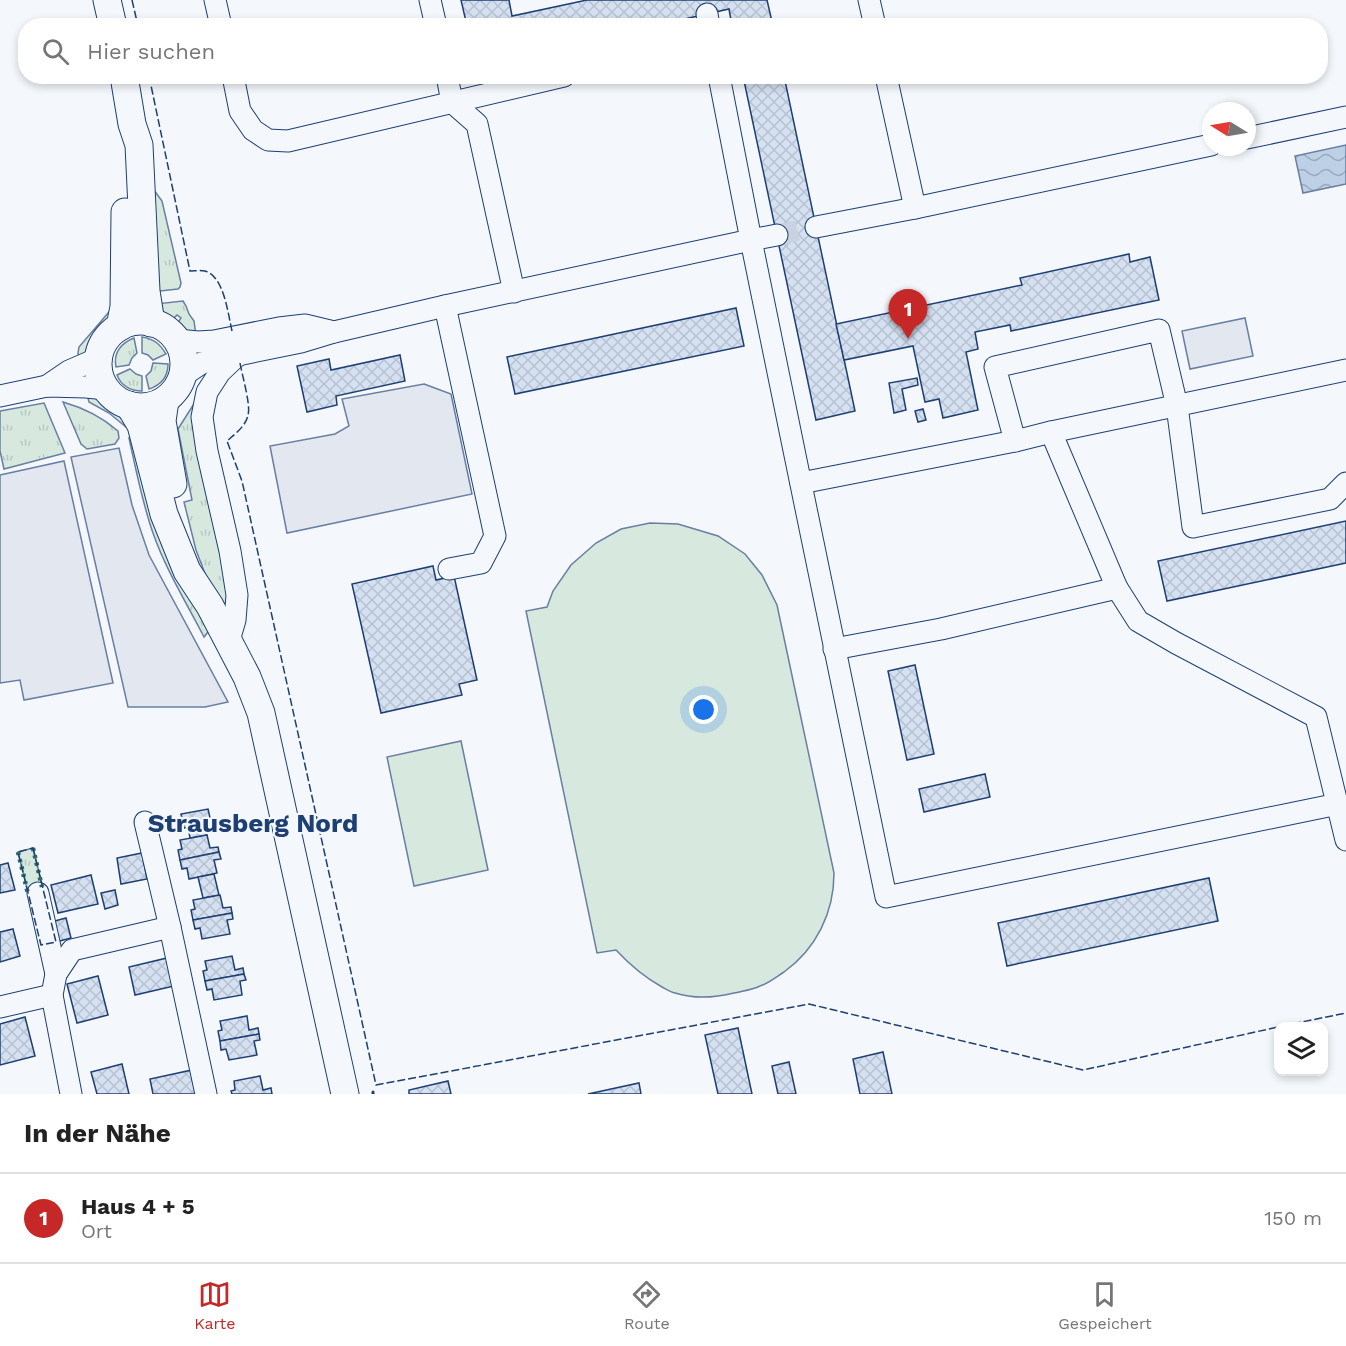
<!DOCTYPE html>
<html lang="de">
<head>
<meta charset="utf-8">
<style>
  :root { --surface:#fff; --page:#f6f6f6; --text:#222; --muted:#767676; --line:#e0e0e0; --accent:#c62828 }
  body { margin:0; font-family:"Work Sans",sans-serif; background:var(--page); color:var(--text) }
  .controls { position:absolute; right:18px; bottom:18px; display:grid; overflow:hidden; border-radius:12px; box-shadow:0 3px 9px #0003 }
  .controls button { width:54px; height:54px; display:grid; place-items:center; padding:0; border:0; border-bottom:2px solid var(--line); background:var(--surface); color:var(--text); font:30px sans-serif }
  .compass { position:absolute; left:1202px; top:102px; width:54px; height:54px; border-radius:50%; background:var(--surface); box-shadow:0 3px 9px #0003; rotate:281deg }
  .you { position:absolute; left:704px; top:710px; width:21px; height:21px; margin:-15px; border:4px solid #fff; border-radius:50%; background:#1a73e8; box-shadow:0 0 0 9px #1a73e833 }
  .badge { display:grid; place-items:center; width:39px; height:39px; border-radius:50%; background:var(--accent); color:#fff; font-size:20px; font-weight:700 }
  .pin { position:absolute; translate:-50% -50px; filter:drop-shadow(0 2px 3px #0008) }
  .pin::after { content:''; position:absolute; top:32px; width:21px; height:18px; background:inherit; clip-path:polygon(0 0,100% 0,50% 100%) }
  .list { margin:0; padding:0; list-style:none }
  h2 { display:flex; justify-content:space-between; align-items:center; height:78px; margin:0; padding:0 24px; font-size:26px }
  h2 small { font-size:20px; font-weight:400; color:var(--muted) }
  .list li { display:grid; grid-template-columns:39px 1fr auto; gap:18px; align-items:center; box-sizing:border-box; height:90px; padding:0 24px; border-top:2px solid var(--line) }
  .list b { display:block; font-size:22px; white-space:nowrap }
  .list p { margin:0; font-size:20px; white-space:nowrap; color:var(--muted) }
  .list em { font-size:20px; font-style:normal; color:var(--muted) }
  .icon { flex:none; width:33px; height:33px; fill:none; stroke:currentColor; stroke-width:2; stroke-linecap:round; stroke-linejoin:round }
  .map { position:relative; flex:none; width:1346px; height:1094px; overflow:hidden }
  .search { position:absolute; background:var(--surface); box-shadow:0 3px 9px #0003; left:18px; right:18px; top:18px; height:66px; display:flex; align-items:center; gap:15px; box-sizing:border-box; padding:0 21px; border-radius:24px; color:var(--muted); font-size:22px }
  .sheet { height:168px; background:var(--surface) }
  nav { display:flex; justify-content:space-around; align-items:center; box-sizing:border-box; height:84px; border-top:2px solid var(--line); background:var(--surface); font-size:16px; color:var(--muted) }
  nav a { display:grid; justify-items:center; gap:3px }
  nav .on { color:var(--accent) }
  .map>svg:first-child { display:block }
  .grass { fill:url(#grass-tufts); stroke:#687fa3; stroke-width:1.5 }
  .pitch { fill:#d7e8df; stroke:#687fa3; stroke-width:1.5 }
  .parking { fill:#e3e8f0; stroke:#687fa3; stroke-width:1.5 }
  .water { fill:url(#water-waves); stroke:#687fa3; stroke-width:1.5 }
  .building { fill:url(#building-cross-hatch); stroke:#1d3f73; stroke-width:1.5 }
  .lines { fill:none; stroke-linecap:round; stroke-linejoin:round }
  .minor-tunnel { stroke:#c9d2e0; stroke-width:21; stroke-dasharray:21 10; stroke-linecap:butt }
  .minor-casing { stroke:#1d3f73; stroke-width:23 }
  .major-casing { stroke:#1d3f73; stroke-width:29 }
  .minor { stroke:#f4f7fb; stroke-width:21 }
  .major { stroke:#f4f7fb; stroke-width:27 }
  .hedge { stroke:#2c6c60; stroke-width:4.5; stroke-dasharray:3 4.5; stroke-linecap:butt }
  .fence { stroke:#1d3f73; stroke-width:1.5; stroke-dasharray:8 3; stroke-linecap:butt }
  .wall { stroke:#1d3f73; stroke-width:3 }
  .labels { text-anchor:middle; stroke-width:4.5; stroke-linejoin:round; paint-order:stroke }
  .district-label { font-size:26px; font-weight:bold; fill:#1d3f73; stroke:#f4f7fb }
</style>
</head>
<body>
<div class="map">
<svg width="1346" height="1094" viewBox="0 0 1346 1094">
  <defs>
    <pattern id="grass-tufts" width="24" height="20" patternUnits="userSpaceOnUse" patternTransform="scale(1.5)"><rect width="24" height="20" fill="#d7e8df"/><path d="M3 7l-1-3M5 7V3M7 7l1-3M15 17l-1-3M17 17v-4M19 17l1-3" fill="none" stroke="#b8c8c3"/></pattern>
    <pattern id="water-waves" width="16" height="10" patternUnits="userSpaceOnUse" patternTransform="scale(1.5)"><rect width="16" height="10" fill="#bed0e5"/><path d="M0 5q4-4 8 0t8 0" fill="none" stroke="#9aaabe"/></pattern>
    <pattern id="building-cross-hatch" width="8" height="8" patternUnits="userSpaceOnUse" patternTransform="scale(1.5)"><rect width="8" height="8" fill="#d5e0f0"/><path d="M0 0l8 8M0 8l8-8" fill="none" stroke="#b6c1d1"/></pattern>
  </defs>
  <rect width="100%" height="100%" fill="#f4f7fb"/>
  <g class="grass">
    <polygon points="148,182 162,201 181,283 180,287 178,289 151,292"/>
    <polygon points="183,301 186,306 189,314 194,321 196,336 180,330 176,326 181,318 177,315 170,322 161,314 155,304"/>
    <polygon points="114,306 113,319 96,342 79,360 78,353 79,347"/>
    <path d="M142,337C154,339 160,344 166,354L153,360L148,355L142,353Z"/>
    <path d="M134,338L137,353L132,358L129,365L116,367C113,353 121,343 134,338Z"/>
    <path d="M153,363L168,364C168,377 161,385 149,389L146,376L151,371Z"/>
    <path d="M130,369L136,374L142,376V391C131,391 121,386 117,375Z"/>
    <polygon points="87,394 103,397 111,404 133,426 126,427 109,413 89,402"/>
    <polygon points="197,399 227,565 228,616 207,579 196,550 184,502 192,500 178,429"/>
    <path d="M63,402C84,408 102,417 118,431L119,438L115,444L87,449L81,444Z"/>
    <polygon points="44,403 65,453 4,469 0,451 0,411"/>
    <path d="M138,437L211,628L204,637C187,604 165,568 153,533C142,502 136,470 129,438Z"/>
    <polygon points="33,848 56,942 41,945 18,852"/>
  </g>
  <g class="pitch">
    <path d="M650,523L678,524L718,536L745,554L762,575L777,605L834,873C834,913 816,949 784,972C776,977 769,983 760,986C752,990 742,991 734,993C714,998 694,999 675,993C670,992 666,989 662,987C644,977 630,965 616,950L597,953L526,611L547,607L553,591L571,565L596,543L621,529Z"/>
    <polygon points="461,741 488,870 414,886 387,757"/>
  </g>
  <g class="parking">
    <polygon points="1245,318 1253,356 1190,369 1182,331"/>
    <polygon points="424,384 451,394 472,494 287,533 270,446 335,434 349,426 342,399"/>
    <polygon points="119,448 132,505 149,555 228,702 205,707 128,707 71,457"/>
    <polygon points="64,461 113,683 24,700 20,680 0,683 0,475"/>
  </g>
  <polygon class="water" points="1346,145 1346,184 1303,193 1295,156"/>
  <g class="building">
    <polygon points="461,0 509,0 512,16 587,0 767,0 773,26 732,26 729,9 654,26 467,26"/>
    <polygon points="743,76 784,76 855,411 816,420"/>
    <polygon points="1129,254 1130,262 1150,257 1159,300 1011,331 1010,325 975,332 978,349 966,352 978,410 943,418 939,399 925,402 913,346 844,360 836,324 1022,285 1020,278"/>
    <polygon points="736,308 744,346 515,394 507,357"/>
    <polygon points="400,355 405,381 336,396 337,405 307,412 297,366 329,359 331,370"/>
    <polygon points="917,378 918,385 902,389 906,410 894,413 889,383"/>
    <polygon points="923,409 926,420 918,422 915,411"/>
    <polygon points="1346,521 1346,563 1167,601 1158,561"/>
    <polygon points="433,566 436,580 454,576 477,680 459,684 462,695 381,713 352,584"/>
    <polygon points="915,665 934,754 907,760 888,671"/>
    <polygon points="985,774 990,797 924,812 919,789"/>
    <polygon points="208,809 211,822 184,828 181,814"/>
    <polygon points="205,824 207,835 190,838 188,827"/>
    <polygon points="207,835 210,848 218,847 219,852 180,860 178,850 182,849 180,840"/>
    <polygon points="219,852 221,859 214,860 217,873 189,879 187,868 182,869 180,860"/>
    <polygon points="142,853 147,879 121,884 117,858"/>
    <polygon points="8,863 15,890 0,893 0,865"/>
    <polygon points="214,874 219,895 203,898 198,877"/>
    <polygon points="91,875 98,904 58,913 51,885"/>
    <polygon points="1209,878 1218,921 1007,966 998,923"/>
    <polygon points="115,890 118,905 105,909 101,893"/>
    <polygon points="220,895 223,908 231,907 232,913 193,920 191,910 195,909 193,900"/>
    <polygon points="232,913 233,919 227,920 230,934 202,939 200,928 195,929 193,920"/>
    <polygon points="66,918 71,938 56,942 51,922"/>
    <polygon points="13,929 20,956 0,962 0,932"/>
    <polygon points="232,956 235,970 243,968 244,974 205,981 203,971 207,970 205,961"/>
    <polygon points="167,958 174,986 135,995 129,967"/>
    <polygon points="244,974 246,980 240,981 242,995 214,1000 212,989 207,990 205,981"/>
    <polygon points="98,976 108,1015 77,1023 67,984"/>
    <polygon points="247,1016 249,1030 258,1028 259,1034 220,1041 218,1031 222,1030 220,1021"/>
    <polygon points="25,1017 35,1056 0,1065 0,1024"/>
    <polygon points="738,1028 752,1094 718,1094 705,1035"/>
    <polygon points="259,1034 260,1040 254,1041 257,1055 229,1060 226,1049 221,1050 220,1041"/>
    <polygon points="883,1052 892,1094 860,1094 853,1059"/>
    <polygon points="789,1062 796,1094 778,1094 772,1066"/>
    <polygon points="122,1064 129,1094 97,1094 91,1072"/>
    <polygon points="192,1070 197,1094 153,1094 150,1079"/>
    <polygon points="260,1076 263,1090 271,1088 272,1094 232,1094 231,1091 235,1090 234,1081"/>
    <polygon points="448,1081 451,1094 409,1094 409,1090"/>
    <polygon points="639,1083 641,1094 588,1094"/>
  </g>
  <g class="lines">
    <polyline class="minor-tunnel" points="777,235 816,227"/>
    <g class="minor-casing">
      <g id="minor">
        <polyline points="215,0 221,26"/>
        <polyline points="430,0 436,26"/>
        <polyline points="869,0 875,26"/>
        <polyline points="707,14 709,26"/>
        <polyline points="233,76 240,111 253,130 268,140 288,141 564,76"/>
        <polyline points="447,76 452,102 477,124 514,292"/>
        <polyline points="886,76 915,208 1211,145"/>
        <polyline points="1247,138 1346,117"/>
        <polyline points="816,227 915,208"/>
        <path d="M777,235L751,240C796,459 840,678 886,897L1338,804"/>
        <polyline points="445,306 495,536 481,563 449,569"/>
        <polyline points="177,340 198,342 214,341 279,328 305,325 334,332"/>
        <polyline points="181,377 202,363 213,360 301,342 334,332 445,306 751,240 719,76"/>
        <polyline points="47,386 69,371 99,358"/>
        <polyline points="0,396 47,386 86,387 107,389"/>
        <polyline points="1051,432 1117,588 1138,621 1176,643 1316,717 1346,840"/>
        <polyline points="1015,441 995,367 1159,330 1177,406 1193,527 1330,499 1346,483"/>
        <polyline points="801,483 1015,441 1051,432 1346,370"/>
        <polyline points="228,644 235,620 237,595 230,551 207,451 202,417 207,392 220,372 238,355"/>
        <polyline points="834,649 941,629 1117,588"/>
        <polyline points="145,822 170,927"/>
        <polyline points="38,893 56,974 52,995 71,1094"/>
        <polyline points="56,974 72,950 170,927 206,1094"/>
        <polyline points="0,1007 52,995"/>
      </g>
    </g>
    <g class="major-casing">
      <g id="major">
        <polyline points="107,0 113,26"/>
        <polyline points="124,76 132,124 139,145 146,291 151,323"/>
        <circle cx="141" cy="364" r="43"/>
        <polyline points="120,327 124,307 125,212"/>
        <polyline points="165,400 162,421 173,484"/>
        <polyline points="129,405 141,425 164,514 187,571 210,606 247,677 261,713 345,1094"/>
      </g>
    </g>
    <use href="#minor" class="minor"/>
    <use href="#major" class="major"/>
    <g class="hedge">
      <polyline points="33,848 42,887"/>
      <polyline points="18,852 28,894"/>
    </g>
    <g class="fence">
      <polyline points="132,0 138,26"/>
      <path d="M149,76L190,271C194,271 200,270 205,271C224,276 228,314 232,331"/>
      <path d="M240,363C242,375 251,405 248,415C246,426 235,434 227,441L242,481L376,1085L809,1004L1083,1070L1278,1027"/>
      <polygon points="33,848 56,942 41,945 18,852"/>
      <polyline points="1282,1026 1346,1013"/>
    </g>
    <polyline class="wall" points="373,1092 373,1094"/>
  </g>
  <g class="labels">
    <g class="district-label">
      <text x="253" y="832">Strausberg Nord</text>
    </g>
  </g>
</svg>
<div class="controls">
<button><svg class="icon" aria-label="layers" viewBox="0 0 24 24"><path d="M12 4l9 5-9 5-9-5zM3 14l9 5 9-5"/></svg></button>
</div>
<svg class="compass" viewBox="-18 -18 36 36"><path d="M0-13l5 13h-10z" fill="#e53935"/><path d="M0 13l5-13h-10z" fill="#767676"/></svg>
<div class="you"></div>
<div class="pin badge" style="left:908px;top:339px">1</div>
<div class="search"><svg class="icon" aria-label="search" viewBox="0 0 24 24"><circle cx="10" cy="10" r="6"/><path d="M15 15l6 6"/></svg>Hier suchen</div>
</div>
<section class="sheet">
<h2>In der Nähe<small></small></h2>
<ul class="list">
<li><span class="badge">1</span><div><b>Haus 4 + 5</b><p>Ort</p></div><em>150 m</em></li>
</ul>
</section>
<nav>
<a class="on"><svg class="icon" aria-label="map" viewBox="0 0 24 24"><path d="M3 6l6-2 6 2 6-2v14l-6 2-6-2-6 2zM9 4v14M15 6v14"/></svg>Karte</a>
<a><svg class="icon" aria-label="directions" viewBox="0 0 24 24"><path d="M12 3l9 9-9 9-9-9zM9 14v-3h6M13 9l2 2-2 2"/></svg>Route</a>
<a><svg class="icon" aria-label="saved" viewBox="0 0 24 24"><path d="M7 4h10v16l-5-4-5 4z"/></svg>Gespeichert</a>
</nav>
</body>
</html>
